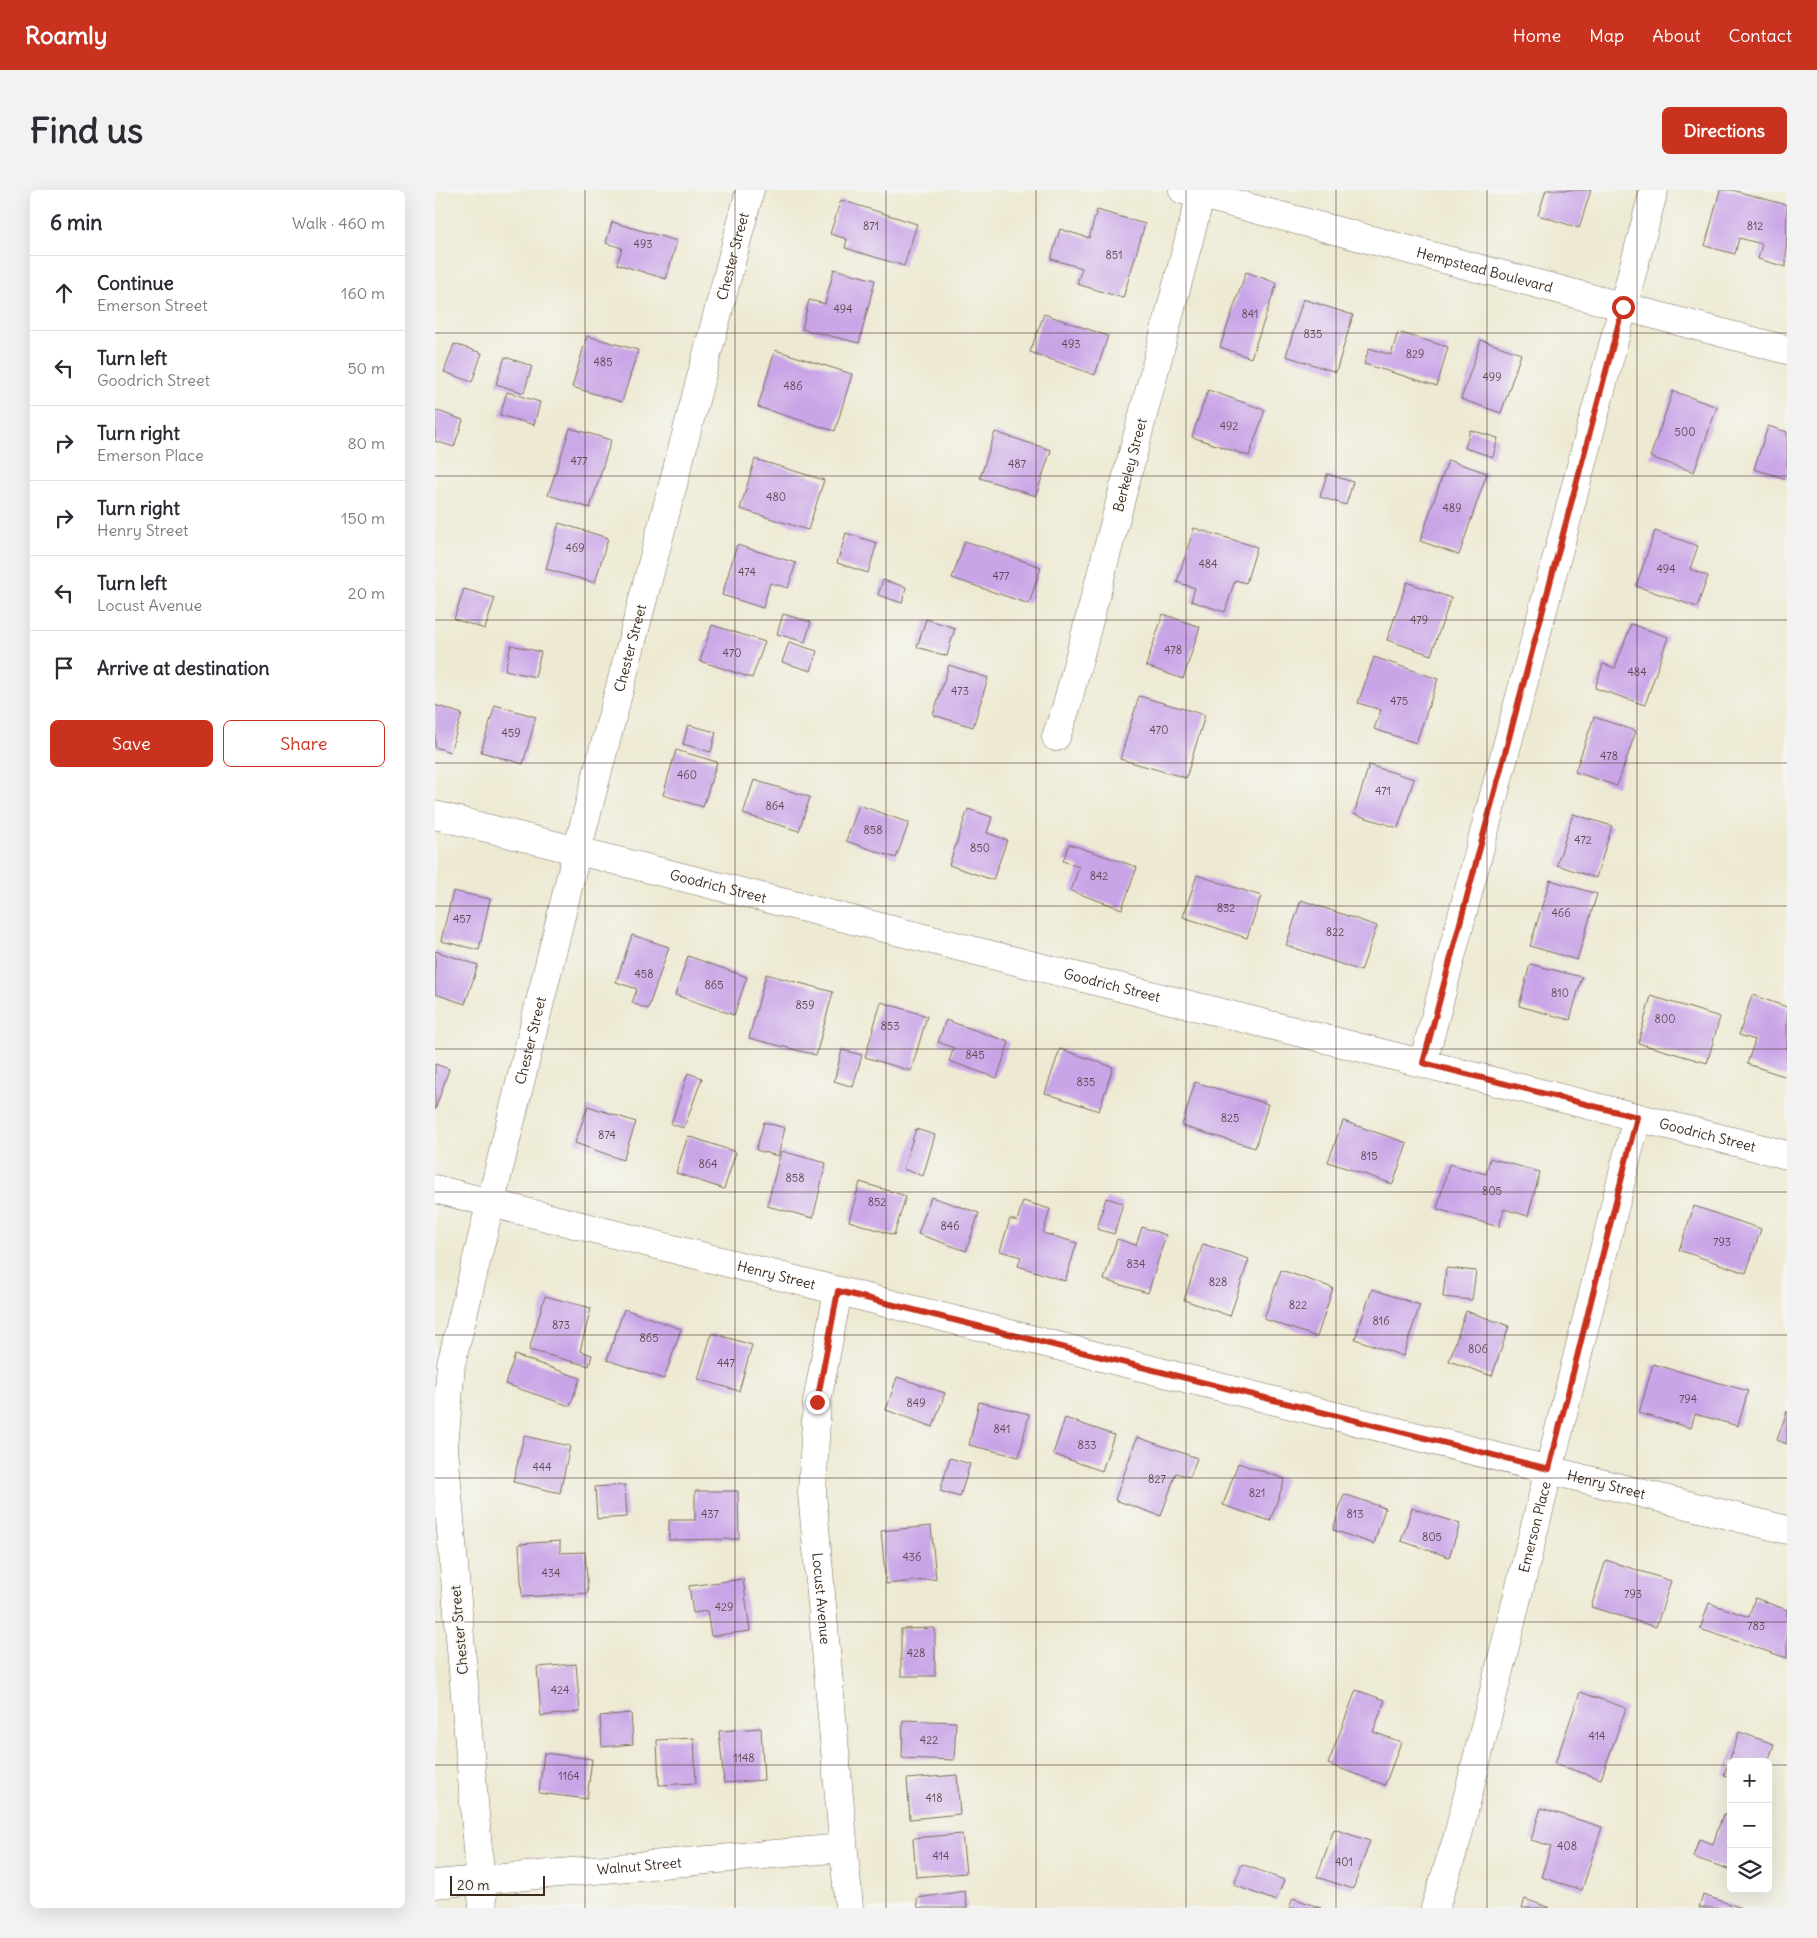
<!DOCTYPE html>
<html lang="en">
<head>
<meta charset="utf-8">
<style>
  :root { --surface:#fff; --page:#f2f2f3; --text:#2b2b33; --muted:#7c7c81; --line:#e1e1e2; --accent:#c8321e }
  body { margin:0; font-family:Delius,sans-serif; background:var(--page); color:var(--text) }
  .controls { position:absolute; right:15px; bottom:15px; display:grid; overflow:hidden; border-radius:8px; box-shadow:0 5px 20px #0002 }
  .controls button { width:45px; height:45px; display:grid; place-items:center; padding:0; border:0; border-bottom:1px solid var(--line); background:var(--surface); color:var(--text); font:25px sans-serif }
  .scale { position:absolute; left:15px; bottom:12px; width:95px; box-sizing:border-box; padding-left:5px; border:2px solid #3b2a1e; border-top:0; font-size:14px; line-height:18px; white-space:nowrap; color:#3b2a1e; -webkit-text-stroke:4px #f6f6f2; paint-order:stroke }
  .stop { position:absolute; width:15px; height:15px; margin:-11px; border:4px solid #c8321e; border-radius:50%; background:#fff }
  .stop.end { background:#c8321e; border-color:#fff; box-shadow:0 1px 5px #0008 }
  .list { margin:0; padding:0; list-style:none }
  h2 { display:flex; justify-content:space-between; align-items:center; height:65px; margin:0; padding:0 20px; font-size:21px }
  h2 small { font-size:16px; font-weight:400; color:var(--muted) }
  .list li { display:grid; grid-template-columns:32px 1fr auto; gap:15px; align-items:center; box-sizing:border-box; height:75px; padding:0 20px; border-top:1px solid var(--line) }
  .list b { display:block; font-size:19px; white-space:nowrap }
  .list p { margin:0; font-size:16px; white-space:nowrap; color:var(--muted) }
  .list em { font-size:16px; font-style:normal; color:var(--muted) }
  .actions { display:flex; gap:10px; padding:15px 20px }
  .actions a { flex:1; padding:11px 0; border:1px solid var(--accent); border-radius:8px; text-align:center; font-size:18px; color:var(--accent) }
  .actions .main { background:var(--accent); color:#fff }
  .icon { flex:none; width:28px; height:28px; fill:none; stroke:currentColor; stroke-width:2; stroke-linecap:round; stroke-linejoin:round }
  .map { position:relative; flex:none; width:1352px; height:1718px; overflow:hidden; border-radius:8px }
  header { display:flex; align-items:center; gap:30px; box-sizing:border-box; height:70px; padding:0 25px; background:var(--accent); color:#fff }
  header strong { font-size:24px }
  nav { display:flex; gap:28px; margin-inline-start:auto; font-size:18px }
  .intro { display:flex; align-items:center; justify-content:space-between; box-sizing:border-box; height:120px; padding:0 30px }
  h1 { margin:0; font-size:35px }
  .button { padding:12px 22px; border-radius:8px; background:var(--accent); color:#fff; font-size:18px; font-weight:700 }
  main { display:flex; gap:30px; padding:0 30px }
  aside { flex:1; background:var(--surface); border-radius:8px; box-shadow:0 5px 20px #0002 }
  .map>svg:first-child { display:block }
  .building { fill:#c9a5e7 }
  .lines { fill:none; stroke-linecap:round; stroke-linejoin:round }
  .minor-casing { stroke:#796d5d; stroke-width:29 }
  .minor { stroke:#fff; stroke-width:28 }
  .route { stroke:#c8321e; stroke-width:6 }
  .grid { fill:none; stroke:#3b2a1e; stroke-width:1; stroke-opacity:0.55 }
  .labels { text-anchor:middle; stroke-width:4; stroke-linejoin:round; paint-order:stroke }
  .number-label { font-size:11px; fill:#5e4950 }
  .street-label { font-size:14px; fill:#3b2a1e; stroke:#f6f6f2 }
</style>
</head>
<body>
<header>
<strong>Roamly</strong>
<nav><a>Home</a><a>Map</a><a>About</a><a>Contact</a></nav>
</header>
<div class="intro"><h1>Find us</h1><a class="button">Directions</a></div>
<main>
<aside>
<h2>6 min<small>Walk · 460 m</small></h2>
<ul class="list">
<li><svg class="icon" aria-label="ahead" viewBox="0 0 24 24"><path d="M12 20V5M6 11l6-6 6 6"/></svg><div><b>Continue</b><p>Emerson Street</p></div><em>160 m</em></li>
<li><svg class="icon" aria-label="left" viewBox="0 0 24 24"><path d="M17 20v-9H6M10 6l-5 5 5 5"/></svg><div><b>Turn left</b><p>Goodrich Street</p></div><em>50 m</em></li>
<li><svg class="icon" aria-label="right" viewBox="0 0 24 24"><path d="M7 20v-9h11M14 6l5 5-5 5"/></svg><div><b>Turn right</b><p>Emerson Place</p></div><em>80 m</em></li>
<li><svg class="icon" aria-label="right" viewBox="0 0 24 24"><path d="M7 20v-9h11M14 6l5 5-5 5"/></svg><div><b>Turn right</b><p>Henry Street</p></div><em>150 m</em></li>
<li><svg class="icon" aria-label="left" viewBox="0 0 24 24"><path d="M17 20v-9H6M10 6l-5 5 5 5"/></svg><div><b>Turn left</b><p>Locust Avenue</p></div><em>20 m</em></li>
<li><svg class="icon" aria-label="arrive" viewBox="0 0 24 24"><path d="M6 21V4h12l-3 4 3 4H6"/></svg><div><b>Arrive at destination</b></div></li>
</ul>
<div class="actions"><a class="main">Save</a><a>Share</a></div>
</aside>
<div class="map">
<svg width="1352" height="1718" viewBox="0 0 1352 1718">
  <rect width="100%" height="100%" fill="#f6f6f2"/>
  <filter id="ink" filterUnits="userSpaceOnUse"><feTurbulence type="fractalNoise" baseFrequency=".02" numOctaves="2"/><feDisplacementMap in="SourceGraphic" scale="10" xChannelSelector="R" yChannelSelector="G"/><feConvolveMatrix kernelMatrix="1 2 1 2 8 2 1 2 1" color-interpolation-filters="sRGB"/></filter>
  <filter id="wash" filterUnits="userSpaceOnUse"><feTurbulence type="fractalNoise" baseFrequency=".0096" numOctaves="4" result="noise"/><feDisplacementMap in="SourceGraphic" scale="20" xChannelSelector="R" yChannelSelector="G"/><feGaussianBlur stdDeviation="1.12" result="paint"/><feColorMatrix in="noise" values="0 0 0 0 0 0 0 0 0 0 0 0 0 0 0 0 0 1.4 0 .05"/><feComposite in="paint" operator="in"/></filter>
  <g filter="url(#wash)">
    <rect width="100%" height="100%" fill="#ede9d2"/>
    <g id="blocks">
      <g class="building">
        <polygon points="1111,0 1156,0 1144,38 1103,25"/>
        <polygon points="1285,0 1297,0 1352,15 1351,77 1323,69 1327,54 1304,48 1300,64 1270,56"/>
        <polygon points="406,10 482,34 469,76 410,58 412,49 395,44"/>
        <polygon points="662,20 710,34 688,108 642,94 647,78 616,69 625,39 654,48"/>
        <polygon points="177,32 242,51 231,89 182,74 187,58 171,53"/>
        <polygon points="399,79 440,90 424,153 367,139 374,110 390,114"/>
        <polygon points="811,82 842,93 816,168 785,157"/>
        <polygon points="868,109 918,125 901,182 851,166"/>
        <polygon points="609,124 673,146 660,185 595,162"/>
        <polygon points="963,142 1013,157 1002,196 929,174 934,158 956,165"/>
        <polygon points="152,146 203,160 187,212 137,197"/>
        <polygon points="1046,150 1086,164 1066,223 1026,209"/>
        <polygon points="19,154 47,163 37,192 9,182"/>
        <polygon points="340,160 417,184 400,241 323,217"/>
        <polygon points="70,167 97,176 89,203 61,194"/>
        <polygon points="773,200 830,220 814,266 757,247"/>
        <polygon points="1238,201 1282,217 1259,282 1215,267"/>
        <polygon points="72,202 105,212 99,235 65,225"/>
        <polygon points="0,220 28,230 19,257 0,251"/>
        <polygon points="1333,236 1352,242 1352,289 1319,279"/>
        <polygon points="135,238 176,250 155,318 113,305"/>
        <polygon points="1035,240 1063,248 1058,267 1030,258"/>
        <polygon points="560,242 616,260 601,306 545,288"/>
        <polygon points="320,269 389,290 373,340 305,319"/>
        <polygon points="1013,270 1052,283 1024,365 985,351"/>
        <polygon points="892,284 918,292 911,315 885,307"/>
        <polygon points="124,333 173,348 160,393 111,379"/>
        <polygon points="759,338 822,357 811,393 800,390 790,422 756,411 760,398 742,392"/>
        <polygon points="1220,341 1263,356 1255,379 1273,386 1262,417 1201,396"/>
        <polygon points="411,343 442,353 433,383 402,373"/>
        <polygon points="530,351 606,377 594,414 517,388"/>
        <polygon points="302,355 361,373 353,398 335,393 328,418 287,405"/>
        <polygon points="448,390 471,397 467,413 443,405"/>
        <polygon points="972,392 1016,408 996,465 952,450"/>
        <polygon points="29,399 60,408 50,439 19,429"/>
        <polygon points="348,424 376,432 370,452 342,444"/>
        <polygon points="728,424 765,437 748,489 711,476"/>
        <polygon points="491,429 520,438 512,466 482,457"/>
        <polygon points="1196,434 1233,447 1210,515 1160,498 1168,474 1180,478"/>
        <polygon points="277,435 330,452 317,488 265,471"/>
        <polygon points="354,452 382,461 376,481 347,472"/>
        <polygon points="76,455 106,462 100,487 70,480"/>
        <polygon points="939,467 1003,489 981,553 939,539 946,520 923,513"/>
        <polygon points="514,475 553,488 538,537 498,525"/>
        <polygon points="704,506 770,525 751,588 685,569"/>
        <polygon points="0,515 27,524 15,562 0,557"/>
        <polygon points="60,515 101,527 88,574 46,562"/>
        <polygon points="1159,527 1201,541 1182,596 1140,582"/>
        <polygon points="253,535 281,542 276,562 248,554"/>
        <polygon points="241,560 282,572 268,617 228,605"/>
        <polygon points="934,575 979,589 963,638 919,624"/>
        <polygon points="319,590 375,607 364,641 308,624"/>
        <polygon points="424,615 474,633 461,668 411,651"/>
        <polygon points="533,619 557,627 552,643 572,650 558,690 514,675"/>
        <polygon points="1138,624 1177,636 1161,688 1122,675"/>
        <polygon points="634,654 702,677 687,719 636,701 644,677 628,671"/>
        <polygon points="762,685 826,706 812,748 748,727"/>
        <polygon points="1115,690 1162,704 1142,770 1095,756"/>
        <polygon points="18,701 55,709 44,760 6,751"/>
        <polygon points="866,710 942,736 926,781 851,755"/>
        <polygon points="197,745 234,757 213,819 197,813 202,799 181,792"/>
        <polygon points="0,761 43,775 30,814 0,804"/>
        <polygon points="253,766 312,787 299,825 240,805"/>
        <polygon points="1095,774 1147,787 1135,830 1084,816"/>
        <polygon points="331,784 398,802 381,865 314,848"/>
        <polygon points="1317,805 1352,817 1352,887 1312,874 1320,850 1304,845"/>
        <polygon points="1216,806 1285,827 1272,873 1203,853"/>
        <polygon points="446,812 492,826 476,881 430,867"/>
        <polygon points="511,830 574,852 562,888 514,871 519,858 503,852"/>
        <polygon points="625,859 678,877 664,921 610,903"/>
        <polygon points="407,860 427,865 418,897 399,891"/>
        <polygon points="0,874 14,879 0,920"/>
        <polygon points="253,883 267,888 249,938 236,934"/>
        <polygon points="760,892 833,914 820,958 747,936"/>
        <polygon points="153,916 201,932 188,970 140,953"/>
        <polygon points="908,931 972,953 958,994 893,972"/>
        <polygon points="329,932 350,938 343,966 321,960"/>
        <polygon points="481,939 500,945 488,986 468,979"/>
        <polygon points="253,946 301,962 289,999 241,983"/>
        <polygon points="346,961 391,973 378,1028 332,1016"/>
        <polygon points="1055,968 1105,982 1093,1026 1069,1019 1064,1037 1002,1019 1014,974 1051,984"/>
        <polygon points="425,992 471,1006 459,1045 414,1031"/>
        <polygon points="496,1007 544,1023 531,1061 483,1044"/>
        <polygon points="671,1008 688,1013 679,1044 662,1039"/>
        <polygon points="588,1011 615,1019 608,1043 642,1053 630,1091 583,1076 586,1067 565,1061 575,1029 582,1031"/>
        <polygon points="1259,1016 1326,1039 1311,1083 1244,1060"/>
        <polygon points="707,1037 731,1045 713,1103 669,1090 682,1049 701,1055"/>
        <polygon points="768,1054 814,1069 795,1126 749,1110"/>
        <polygon points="1011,1078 1041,1081 1037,1110 1008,1107"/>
        <polygon points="846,1080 898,1098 882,1147 829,1129"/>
        <polygon points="937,1099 985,1115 968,1166 920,1149"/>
        <polygon points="110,1106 156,1118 145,1161 157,1165 154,1176 94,1160"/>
        <polygon points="189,1119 246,1139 229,1189 172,1170"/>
        <polygon points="1031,1121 1074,1136 1057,1186 1014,1171"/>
        <polygon points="277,1143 317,1155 304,1201 263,1189"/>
        <polygon points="80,1165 145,1188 135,1216 70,1194"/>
        <polygon points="1218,1174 1313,1201 1303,1236 1260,1224 1256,1238 1204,1223"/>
        <polygon points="462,1187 510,1203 498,1237 451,1220"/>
        <polygon points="544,1212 594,1224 584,1267 534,1255"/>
        <polygon points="1352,1221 1352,1254 1342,1250"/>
        <polygon points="630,1228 679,1245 667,1281 618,1264"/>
        <polygon points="89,1246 135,1256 125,1303 78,1292"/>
        <polygon points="702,1247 762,1268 755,1287 741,1283 726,1326 680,1310"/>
        <polygon points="515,1268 535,1274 525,1307 505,1301"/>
        <polygon points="803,1273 850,1289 835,1331 788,1315"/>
        <polygon points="190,1295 192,1327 162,1329 160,1297"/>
        <polygon points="260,1301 303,1301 304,1349 234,1350 234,1330 260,1330"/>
        <polygon points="909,1304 950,1318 939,1354 898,1340"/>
        <polygon points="977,1318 1025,1334 1014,1367 966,1351"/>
        <polygon points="496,1336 501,1389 451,1394 446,1341"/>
        <polygon points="125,1351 125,1363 150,1362 153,1403 87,1407 84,1354"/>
        <polygon points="1171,1370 1236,1391 1221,1437 1156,1417"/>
        <polygon points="308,1389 315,1441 276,1446 272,1421 258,1423 254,1396"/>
        <polygon points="1320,1408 1352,1420 1352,1468 1265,1439 1274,1413 1314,1427"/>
        <polygon points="500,1438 500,1486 466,1486 466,1439"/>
        <polygon points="141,1474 145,1522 106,1526 102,1477"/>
        <polygon points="921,1500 950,1510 938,1542 966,1552 950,1595 893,1574"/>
        <polygon points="1145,1502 1191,1518 1166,1589 1120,1574"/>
        <polygon points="196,1523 198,1554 167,1557 165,1526"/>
        <polygon points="468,1530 521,1532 519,1570 467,1568"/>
        <polygon points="326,1538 329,1590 289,1593 284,1541"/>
        <polygon points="1304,1542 1339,1554 1333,1572 1296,1572 1296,1587 1289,1585"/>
        <polygon points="259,1548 261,1593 224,1595 222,1550"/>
        <polygon points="109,1563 157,1569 152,1609 104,1603"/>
        <polygon points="522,1585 525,1624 475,1629 472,1589"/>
        <polygon points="1106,1618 1167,1637 1147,1700 1106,1687 1116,1656 1096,1650"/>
        <polygon points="1288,1624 1296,1626 1296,1680 1258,1667 1264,1649 1278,1654"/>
        <polygon points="899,1639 935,1651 918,1699 882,1687"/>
        <polygon points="527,1644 531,1683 481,1687 478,1648"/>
        <polygon points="807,1674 849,1690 841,1711 799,1695"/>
        <polygon points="530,1701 532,1718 483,1718 482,1708"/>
        <polygon points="1268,1705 1307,1718 1264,1718"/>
        <polygon points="858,1708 886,1718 854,1718"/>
        <polygon points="1090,1709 1115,1718 1087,1718"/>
      </g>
    </g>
  </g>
  <g filter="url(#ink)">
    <use href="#blocks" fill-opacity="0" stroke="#796d5d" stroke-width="1"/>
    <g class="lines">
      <g class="minor-casing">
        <g id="minor">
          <path id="s1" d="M748,0L1352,160"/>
          <path id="s2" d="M621,547L631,518L767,0"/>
          <path id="s3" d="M0,625L1352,965"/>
          <polyline points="988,873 1219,0"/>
          <path id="s4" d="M0,999L1352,1340"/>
          <path id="s5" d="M403,1101L382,1212L377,1303L414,1718"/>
          <path id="s6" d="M0,1694L408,1658"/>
          <path id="s7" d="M48,1718L9,1258L16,1174L142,661L315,0"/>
          <path id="s8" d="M1000,1718L1022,1649L1202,927"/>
        </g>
      </g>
      <use href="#minor" class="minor"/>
    </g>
  </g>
  <g class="lines" filter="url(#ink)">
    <polyline class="route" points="382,1212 403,1101 1114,1279 1202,927 988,873 1188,117"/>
  </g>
  <path class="grid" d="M150,0V1718M300,0V1718M451,0V1718M601,0V1718M751,0V1718M901,0V1718M1052,0V1718M1202,0V1718M0,143H1352M0,286H1352M0,430H1352M0,573H1352M0,716H1352M0,859H1352M0,1002H1352M0,1145H1352M0,1288H1352M0,1432H1352M0,1575H1296M1333,1575H1352"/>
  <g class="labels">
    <g class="number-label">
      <text x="436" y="40">871</text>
      <text x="1320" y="40">812</text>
      <text x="208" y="58">493</text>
      <text x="679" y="69">851</text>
      <text x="408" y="123">494</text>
      <text x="815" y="128">841</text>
      <text x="878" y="148">835</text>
      <text x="636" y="158">493</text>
      <text x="980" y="168">829</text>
      <text x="168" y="176">485</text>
      <text x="1057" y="191">499</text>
      <text x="358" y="200">486</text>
      <text x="794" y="240">492</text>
      <text x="1250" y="246">500</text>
      <text x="144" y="275">477</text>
      <text x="582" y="278">487</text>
      <text x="341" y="311">480</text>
      <text x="1017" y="322">489</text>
      <text x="140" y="362">469</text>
      <text x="773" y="378">484</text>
      <text x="1231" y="383">494</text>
      <text x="312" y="386">474</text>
      <text x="566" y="390">477</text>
      <text x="984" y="434">479</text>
      <text x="738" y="464">478</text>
      <text x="297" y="467">470</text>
      <text x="1202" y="486">484</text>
      <text x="525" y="505">473</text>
      <text x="964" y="515">475</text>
      <text x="724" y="544">470</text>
      <text x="76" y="547">459</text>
      <text x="1174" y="570">478</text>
      <text x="252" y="589">460</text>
      <text x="948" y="605">471</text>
      <text x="340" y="620">864</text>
      <text x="438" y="644">858</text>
      <text x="1148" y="654">472</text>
      <text x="545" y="662">850</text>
      <text x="664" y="690">842</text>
      <text x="791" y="722">832</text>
      <text x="1126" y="727">466</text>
      <text x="27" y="733">457</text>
      <text x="900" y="746">822</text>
      <text x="209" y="788">458</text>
      <text x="279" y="799">865</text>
      <text x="1125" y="807">810</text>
      <text x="370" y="819">859</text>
      <text x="1230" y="833">800</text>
      <text x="455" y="840">853</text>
      <text x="540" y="869">845</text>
      <text x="651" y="896">835</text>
      <text x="795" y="932">825</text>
      <text x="172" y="949">874</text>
      <text x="934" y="970">815</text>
      <text x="273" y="978">864</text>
      <text x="360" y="992">858</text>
      <text x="1057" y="1005">805</text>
      <text x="442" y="1016">852</text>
      <text x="515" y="1040">846</text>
      <text x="1287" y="1056">793</text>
      <text x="701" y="1078">834</text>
      <text x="783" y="1096">828</text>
      <text x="863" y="1119">822</text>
      <text x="946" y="1135">816</text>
      <text x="126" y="1139">873</text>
      <text x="214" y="1152">865</text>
      <text x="1043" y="1163">806</text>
      <text x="291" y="1177">447</text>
      <text x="1253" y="1213">794</text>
      <text x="481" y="1217">849</text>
      <text x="567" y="1243">841</text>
      <text x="652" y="1259">833</text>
      <text x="107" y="1281">444</text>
      <text x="722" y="1293">827</text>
      <text x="822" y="1307">821</text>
      <text x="275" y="1328">437</text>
      <text x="920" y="1328">813</text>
      <text x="997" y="1351">805</text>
      <text x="477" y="1371">436</text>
      <text x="116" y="1387">434</text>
      <text x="1198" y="1408">793</text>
      <text x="289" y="1421">429</text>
      <text x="1321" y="1440">783</text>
      <text x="481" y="1467">428</text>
      <text x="125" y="1504">424</text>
      <text x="1162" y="1550">414</text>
      <text x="494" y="1554">422</text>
      <text x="309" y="1572">1148</text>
      <text x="134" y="1590">1164</text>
      <text x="499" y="1612">418</text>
      <text x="1132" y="1660">408</text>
      <text x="506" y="1670">414</text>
      <text x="909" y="1676">401</text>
    </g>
    <g class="street-label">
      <text dy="5" stroke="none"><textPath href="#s7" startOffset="1689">Chester Street</textPath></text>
      <text dy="5" stroke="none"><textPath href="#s1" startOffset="312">Hempstead Boulevard</textPath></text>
      <text dy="5" stroke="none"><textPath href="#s2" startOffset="282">Berkeley Street</textPath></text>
      <text dy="5" stroke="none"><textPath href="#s7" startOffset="1284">Chester Street</textPath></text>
      <text dy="5" stroke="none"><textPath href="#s3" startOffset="292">Goodrich Street</textPath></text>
      <text dy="5" stroke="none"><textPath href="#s3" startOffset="698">Goodrich Street</textPath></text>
      <text dy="5" stroke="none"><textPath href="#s7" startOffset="879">Chester Street</textPath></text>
      <text dy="5" stroke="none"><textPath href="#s3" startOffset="1312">Goodrich Street</textPath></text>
      <text dy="5" stroke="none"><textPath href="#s4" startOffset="352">Henry Street</textPath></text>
      <text dy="5" stroke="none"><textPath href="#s4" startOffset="1208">Henry Street</textPath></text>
      <text dy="5" stroke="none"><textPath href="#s8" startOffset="394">Emerson Place</textPath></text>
      <text dy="5" stroke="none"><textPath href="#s5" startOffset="310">Locust Avenue</textPath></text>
      <text transform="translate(24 1440) rotate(-95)" y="5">Chester Street</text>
      <text dy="5" stroke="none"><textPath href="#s6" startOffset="205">Walnut Street</textPath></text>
    </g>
  </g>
</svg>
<div class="controls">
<button>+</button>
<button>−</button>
<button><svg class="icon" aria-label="layers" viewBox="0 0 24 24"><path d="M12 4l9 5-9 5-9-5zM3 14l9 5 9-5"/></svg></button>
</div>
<div class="scale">20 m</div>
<div class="stop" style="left:1188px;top:117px"></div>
<div class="stop end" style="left:382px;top:1212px"></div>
</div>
</main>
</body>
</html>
